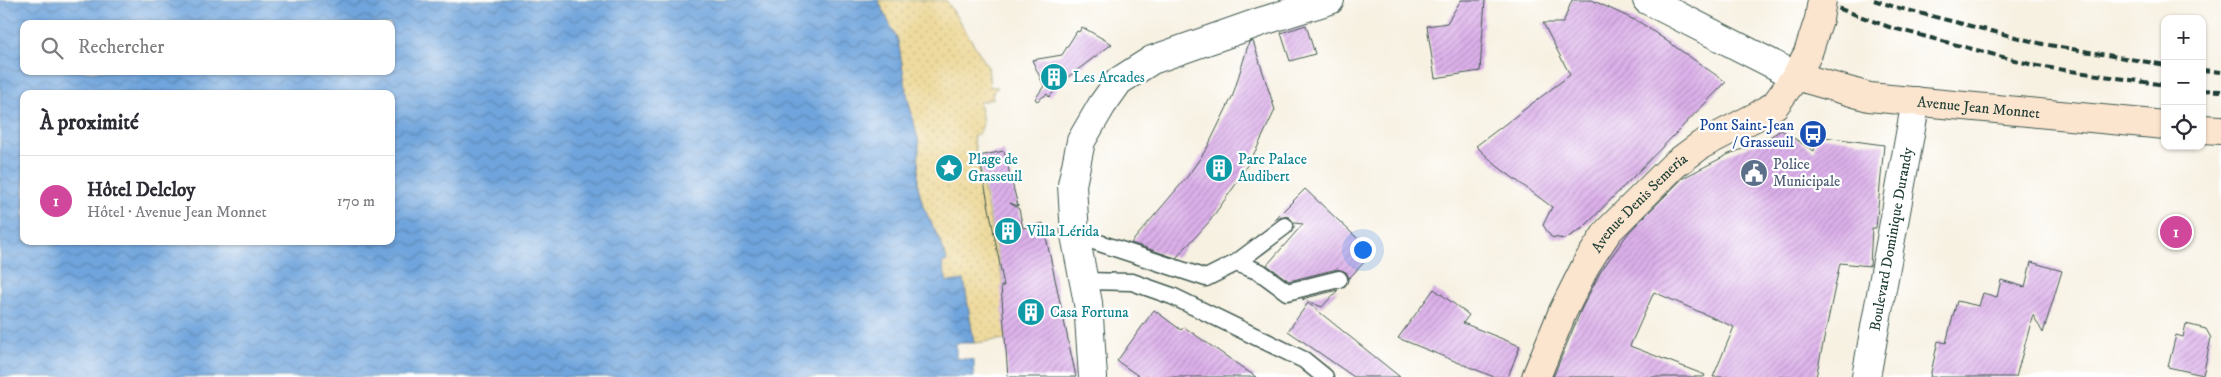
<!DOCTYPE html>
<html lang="fr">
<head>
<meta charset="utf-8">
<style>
  :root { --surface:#fff; --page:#f2f2f3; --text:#2b2b33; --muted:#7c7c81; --line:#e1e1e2; --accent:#0f766e }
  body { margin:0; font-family:"IM FELL DW Pica",serif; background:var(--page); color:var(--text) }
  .controls { position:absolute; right:15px; top:15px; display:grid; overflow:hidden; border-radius:10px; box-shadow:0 1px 4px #0004 }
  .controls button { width:45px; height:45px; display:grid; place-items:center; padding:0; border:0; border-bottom:1px solid var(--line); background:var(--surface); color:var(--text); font:25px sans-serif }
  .you { position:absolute; left:1362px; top:249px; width:18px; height:18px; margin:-12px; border:4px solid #fff; border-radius:50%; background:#1a73e8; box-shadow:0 0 0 8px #1a73e833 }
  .badge { display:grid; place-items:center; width:32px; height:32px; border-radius:50%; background:var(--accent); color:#fff; font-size:16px; font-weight:700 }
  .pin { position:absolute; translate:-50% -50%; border:2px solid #fff; box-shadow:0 1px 5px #0006 }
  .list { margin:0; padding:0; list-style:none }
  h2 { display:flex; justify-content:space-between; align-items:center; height:65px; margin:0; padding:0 20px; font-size:21px }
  h2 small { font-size:16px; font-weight:400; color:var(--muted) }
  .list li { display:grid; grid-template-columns:32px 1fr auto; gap:15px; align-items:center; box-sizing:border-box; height:90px; padding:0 20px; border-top:1px solid var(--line) }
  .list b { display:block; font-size:19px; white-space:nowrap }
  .list p { margin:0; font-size:16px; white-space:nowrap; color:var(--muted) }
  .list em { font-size:16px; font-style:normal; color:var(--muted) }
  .icon { flex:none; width:28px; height:28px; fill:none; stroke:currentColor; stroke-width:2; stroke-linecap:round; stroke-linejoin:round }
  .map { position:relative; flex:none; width:2221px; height:377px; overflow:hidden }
  .search { position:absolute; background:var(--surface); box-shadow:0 1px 4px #0004; left:20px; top:20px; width:375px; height:55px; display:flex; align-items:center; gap:12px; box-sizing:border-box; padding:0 18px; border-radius:10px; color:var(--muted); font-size:19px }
  .panel { position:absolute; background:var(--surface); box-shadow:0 1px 4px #0004; left:20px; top:90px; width:375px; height:155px; border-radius:10px }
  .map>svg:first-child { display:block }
  .sand { fill:url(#sand-dots); stroke:#868c69 }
  .water { fill:url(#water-waves); stroke:#487088; fill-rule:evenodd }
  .building { fill:url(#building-hatch) }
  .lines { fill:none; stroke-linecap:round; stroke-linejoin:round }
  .service-casing { stroke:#3f584e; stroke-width:19 }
  .minor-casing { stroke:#3f584e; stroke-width:30 }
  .tertiary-casing { stroke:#3f584e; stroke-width:30 }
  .secondary-casing { stroke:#3f584e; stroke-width:30 }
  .service { stroke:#fff; stroke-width:16 }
  .minor { stroke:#fff; stroke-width:28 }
  .tertiary { stroke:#fff; stroke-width:28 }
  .secondary { stroke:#fce5cf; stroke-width:28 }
  .rail { stroke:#1f3d34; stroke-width:4; stroke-dasharray:8 4; stroke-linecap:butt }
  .secondary-bridge-casing { stroke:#3f584e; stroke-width:30; stroke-linecap:butt }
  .secondary-bridge { stroke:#fce5cf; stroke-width:28 }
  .labels { text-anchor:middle; stroke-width:4.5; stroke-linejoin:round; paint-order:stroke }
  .culture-label { font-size:15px; fill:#0d838f; stroke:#fff; text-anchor:start }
  .street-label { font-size:15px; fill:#1f3d34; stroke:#fff }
  .transit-label { font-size:15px; fill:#164399; stroke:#fff; text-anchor:end }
  .service-label { font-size:15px; fill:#4e5e75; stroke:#fff; text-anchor:start }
</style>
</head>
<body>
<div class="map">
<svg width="2221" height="377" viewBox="0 0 2221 377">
  <defs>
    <pattern id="sand-dots" width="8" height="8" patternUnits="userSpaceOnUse" patternTransform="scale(1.25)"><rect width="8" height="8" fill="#eeda9e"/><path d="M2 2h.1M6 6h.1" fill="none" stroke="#ccbc89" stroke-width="1.8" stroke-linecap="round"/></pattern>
    <pattern id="water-waves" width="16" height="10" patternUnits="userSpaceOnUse" patternTransform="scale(1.25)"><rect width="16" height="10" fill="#70a4dc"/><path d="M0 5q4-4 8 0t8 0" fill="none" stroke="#5b87b3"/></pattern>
    <pattern id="building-hatch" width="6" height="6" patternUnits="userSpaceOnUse" patternTransform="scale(1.25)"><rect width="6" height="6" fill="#ddb1eb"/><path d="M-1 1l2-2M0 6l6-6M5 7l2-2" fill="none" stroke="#b391bf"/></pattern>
  </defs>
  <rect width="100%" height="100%" fill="#fff"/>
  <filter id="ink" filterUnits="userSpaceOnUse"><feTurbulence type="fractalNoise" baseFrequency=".02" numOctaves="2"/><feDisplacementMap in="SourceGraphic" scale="10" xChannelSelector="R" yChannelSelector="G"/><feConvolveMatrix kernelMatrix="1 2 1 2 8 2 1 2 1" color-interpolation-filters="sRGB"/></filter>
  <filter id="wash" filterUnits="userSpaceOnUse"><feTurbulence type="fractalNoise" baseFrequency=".0096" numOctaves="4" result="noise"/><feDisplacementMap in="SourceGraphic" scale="20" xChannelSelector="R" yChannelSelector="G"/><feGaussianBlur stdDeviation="1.12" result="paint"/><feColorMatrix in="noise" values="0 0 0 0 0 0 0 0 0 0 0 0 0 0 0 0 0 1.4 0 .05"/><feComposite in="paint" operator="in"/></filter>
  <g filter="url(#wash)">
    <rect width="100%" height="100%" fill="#f7f1e2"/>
    <path class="sand" d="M878,0H946L988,67L990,87H998L992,93L993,99L979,102C981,115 988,130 973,137L1005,292L1006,339L974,343L964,280L947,283L941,263L947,261L942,245L923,206L918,186L919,143L908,99L898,41Z"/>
    <path class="water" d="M0,0H878L898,41L908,99L919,143L918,186L923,206L942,245L947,261L942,263L947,282L964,280L974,343H956V358L974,360V377H0ZM24,24H391V71H24ZM24,94H391V241H24Z"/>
    <g id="blocks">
      <g class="building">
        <polygon points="1461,0 1485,0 1480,71 1435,78 1427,26 1447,23"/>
        <polygon points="1572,0 1592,0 1641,23 1726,82 1583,228 1565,239 1551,237 1543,225 1552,207 1497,166 1476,146 1570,75 1543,23 1563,23"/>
        <polygon points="1306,25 1315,54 1290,61 1281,33"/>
        <polygon points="1082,27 1112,44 1068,77 1049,97 1047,94 1037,101 1035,99 1044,86 1032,60 1062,55 1077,31 1079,32"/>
        <polygon points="1253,41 1275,110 1257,148 1236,184 1209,222 1176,258 1131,243 1188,176 1207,148 1233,95 1249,42"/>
        <polygon points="1781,130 1814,151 1817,136 1884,145 1876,228 1872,228 1870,266 1840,263 1816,377 1713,377 1734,327 1654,292 1630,346 1705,375 1704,377 1553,377 1582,308 1601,271 1629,232 1683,178 1729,154 1762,142"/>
        <polygon points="1004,151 1018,206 1010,203 1019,209 1023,228 1043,223 1076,377 1008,377 1001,286 1004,286 979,156"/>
        <polygon points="1305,189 1373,253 1349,278 1346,272 1337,269 1289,281 1267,265 1303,224 1294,223 1289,217 1284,216 1274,220"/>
        <polygon points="2031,262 2062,271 2043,333 2033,315 2016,377 1930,377 1938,341 1946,343 1957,301 1979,306 1983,293 1997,297 2001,280 2025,287"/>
        <polygon points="1434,289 1469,315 1463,323 1520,346 1508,377 1494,377 1398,338"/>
        <polygon points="1338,290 1322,307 1302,299"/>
        <polygon points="1308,303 1400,377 1354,377 1288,331"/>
        <polygon points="1154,310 1181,330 1184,327 1256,377 1140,377 1117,361"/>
        <polygon points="2186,324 2206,329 2211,338 2203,375 2168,367 2176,335 2183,337"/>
      </g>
    </g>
  </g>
  <g filter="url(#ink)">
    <use href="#blocks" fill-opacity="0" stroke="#3f584e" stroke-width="1"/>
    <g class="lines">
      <g class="service-casing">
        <g id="service">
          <polyline points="1075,235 1206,278 1236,263 1260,272 1287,292 1339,279"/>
          <polyline points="1236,263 1285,226"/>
          <polyline points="1084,281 1132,282 1172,296 1304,360 1325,377"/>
        </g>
      </g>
      <g class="minor-casing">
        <g id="minor">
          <path id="s1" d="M1866,377L1916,101"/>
        </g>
      </g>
      <g class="tertiary-casing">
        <g id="tertiary">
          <polyline points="1647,0 1796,76"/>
          <polyline points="1093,377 1088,303 1075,235 1072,185 1081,141 1102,105 1119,81 1152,60 1263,21 1330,0"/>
        </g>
      </g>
      <g class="secondary-casing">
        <g id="secondary">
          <path id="s2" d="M1796,76L1869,97L2165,125"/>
          <polyline points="2202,129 2221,130"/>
          <path id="s3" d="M1536,377L1563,311L1587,263L1608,231L1674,165L1701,145L1759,115L1775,105L1796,76L1808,53"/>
        </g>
      </g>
      <use href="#service" class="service"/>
      <use href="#minor" class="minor"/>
      <use href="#tertiary" class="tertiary"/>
      <use href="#secondary" class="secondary"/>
      <g class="rail">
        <polyline points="1816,0 1889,27 2037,66 2165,85"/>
        <polyline points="1874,0 1895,7 2043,44 2165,65"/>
        <polyline points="2202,70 2221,72"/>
        <polyline points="2202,90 2221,91"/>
      </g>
      <g class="secondary-bridge-casing">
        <polyline id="secondary-bridge" points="1808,53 1819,19 1822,0"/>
      </g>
      <use href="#secondary-bridge" class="secondary-bridge"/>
    </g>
  </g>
  <defs>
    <g id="building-disc" transform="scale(1.4375)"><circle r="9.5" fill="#0f9aa8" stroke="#fff"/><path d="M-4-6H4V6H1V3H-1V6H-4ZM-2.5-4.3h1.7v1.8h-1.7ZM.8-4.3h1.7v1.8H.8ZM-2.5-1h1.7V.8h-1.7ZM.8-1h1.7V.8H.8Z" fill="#fff"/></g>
    <g id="bus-disc" transform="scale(1.4375)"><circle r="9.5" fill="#1a4fb4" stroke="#fff"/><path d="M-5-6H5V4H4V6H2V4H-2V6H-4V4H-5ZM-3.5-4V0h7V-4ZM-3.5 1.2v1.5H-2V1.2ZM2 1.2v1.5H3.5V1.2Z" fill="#fff"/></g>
    <g id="sight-disc" transform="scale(1.4375)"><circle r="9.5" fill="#0f9aa8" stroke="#fff"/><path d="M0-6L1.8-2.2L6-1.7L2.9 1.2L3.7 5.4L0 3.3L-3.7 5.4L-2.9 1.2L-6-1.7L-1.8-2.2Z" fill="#fff"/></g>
    <g id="civic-disc" transform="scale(1.4375)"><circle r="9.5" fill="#5c6f8a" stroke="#fff"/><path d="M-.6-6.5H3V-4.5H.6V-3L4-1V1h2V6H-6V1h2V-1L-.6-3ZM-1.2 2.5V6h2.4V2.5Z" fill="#fff"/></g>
  </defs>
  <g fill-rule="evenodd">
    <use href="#building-disc" x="1054" y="77"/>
    <use href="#bus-disc" x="1813" y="134"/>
    <use href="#sight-disc" x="949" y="168"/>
    <use href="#building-disc" x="1219" y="168"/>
    <use href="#civic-disc" x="1754" y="173"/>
    <use href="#building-disc" x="1008" y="231"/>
    <use href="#building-disc" x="1031" y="312"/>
  </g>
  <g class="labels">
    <g class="culture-label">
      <text x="1073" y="82">Les Arcades</text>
      <text x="968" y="164">Plage de<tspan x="968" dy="17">Grasseuil</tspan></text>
      <text x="1238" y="164">Parc Palace<tspan x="1238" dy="17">Audibert</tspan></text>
      <text x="1027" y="236">Villa Lérida</text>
      <text x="1050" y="317">Casa Fortuna</text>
    </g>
    <g class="street-label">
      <text dy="5" stroke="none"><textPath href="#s2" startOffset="186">Avenue Jean Monnet</textPath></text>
      <text dy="5" stroke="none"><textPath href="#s3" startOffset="205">Avenue Denis Semeria</textPath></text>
      <text dy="5" stroke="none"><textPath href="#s1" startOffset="140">Boulevard Dominique Durandy</textPath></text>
    </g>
    <g class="transit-label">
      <text x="1794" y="130">Pont Saint-Jean<tspan x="1794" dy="17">/ Grasseuil</tspan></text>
    </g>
    <g class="service-label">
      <text x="1773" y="169">Police<tspan x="1773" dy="17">Municipale</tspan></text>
    </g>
  </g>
</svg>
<div class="controls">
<button>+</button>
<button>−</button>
<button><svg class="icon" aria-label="locate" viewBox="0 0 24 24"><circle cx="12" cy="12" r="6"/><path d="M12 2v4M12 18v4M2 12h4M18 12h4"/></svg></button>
</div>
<div class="you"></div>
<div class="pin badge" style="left:2176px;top:232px;background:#d1479c">1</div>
<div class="search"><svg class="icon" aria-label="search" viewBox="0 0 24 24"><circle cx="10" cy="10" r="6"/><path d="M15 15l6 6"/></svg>Rechercher</div>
<section class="panel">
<h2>À proximité<small></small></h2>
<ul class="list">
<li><span class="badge" style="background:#d1479c">1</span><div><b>Hôtel Delcloy</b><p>Hôtel · Avenue Jean Monnet</p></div><em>170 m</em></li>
</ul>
</section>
</div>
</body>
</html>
